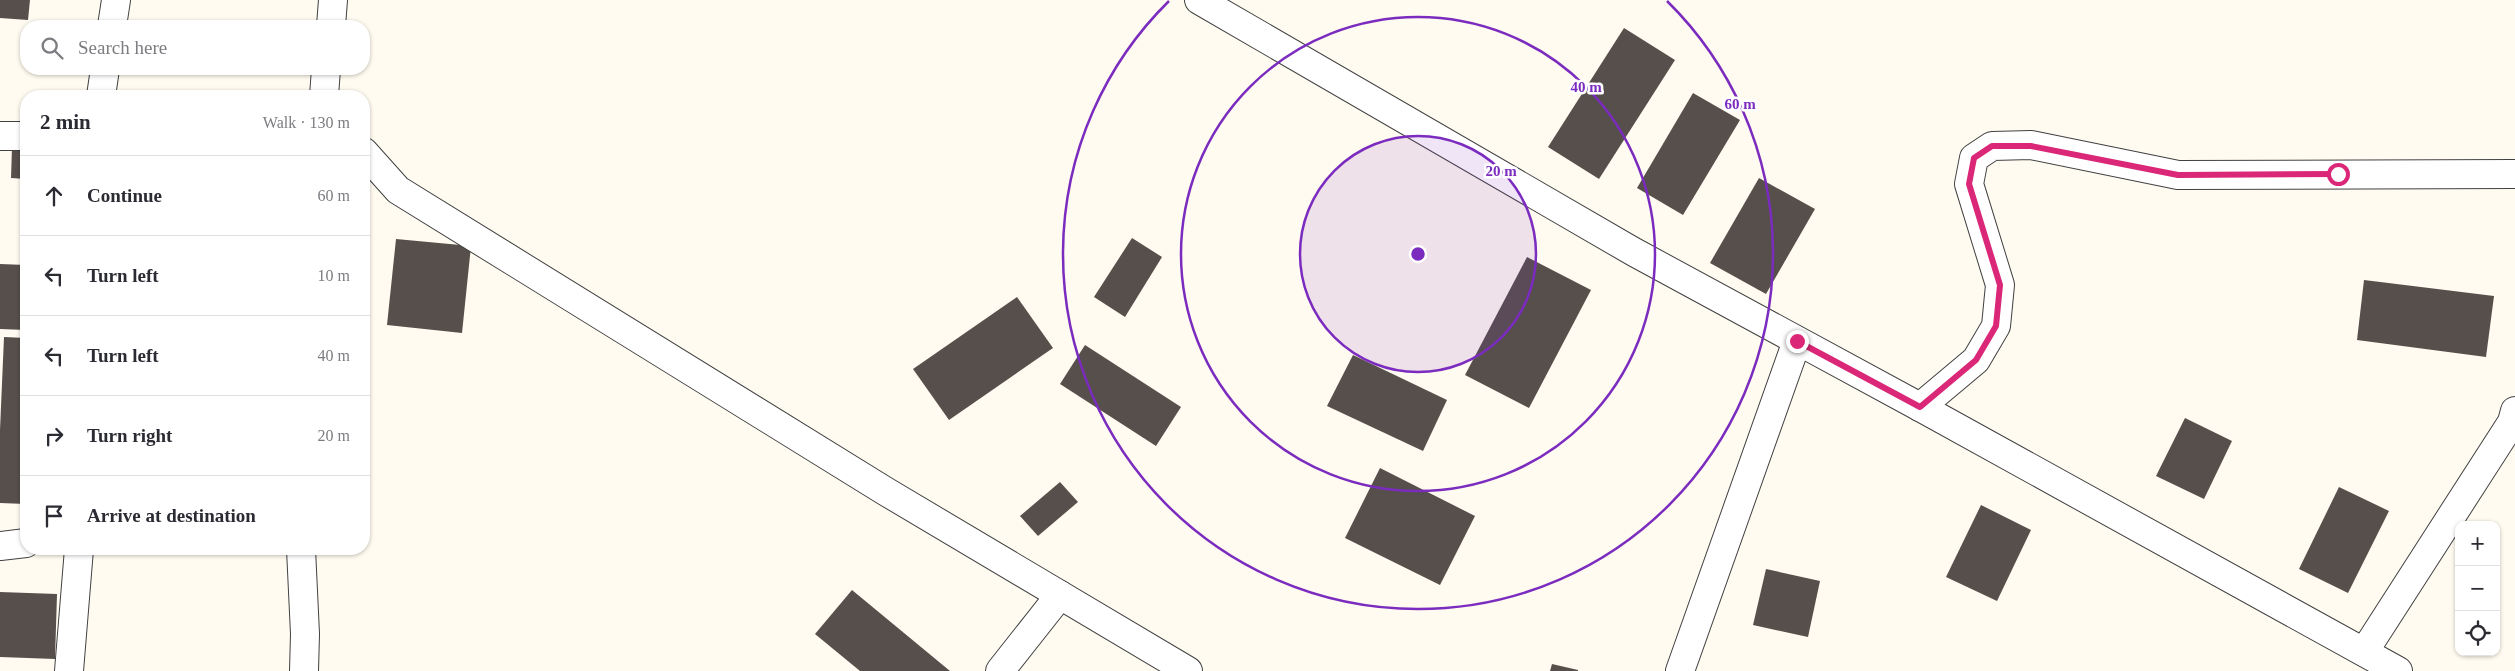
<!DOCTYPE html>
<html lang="en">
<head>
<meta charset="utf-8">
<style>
  :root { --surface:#fff; --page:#f2f2f3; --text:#2b2b33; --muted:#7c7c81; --line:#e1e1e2 }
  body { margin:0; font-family:Georgia,serif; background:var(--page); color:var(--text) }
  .controls { position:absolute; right:15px; bottom:15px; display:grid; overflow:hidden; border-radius:10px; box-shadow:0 1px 4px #0004 }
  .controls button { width:45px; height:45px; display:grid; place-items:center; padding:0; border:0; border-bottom:1px solid var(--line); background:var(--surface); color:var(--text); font:25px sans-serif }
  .stop { position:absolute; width:15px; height:15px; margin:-11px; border:4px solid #db2777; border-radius:50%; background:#fff }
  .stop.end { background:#db2777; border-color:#fff; box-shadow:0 1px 5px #0008 }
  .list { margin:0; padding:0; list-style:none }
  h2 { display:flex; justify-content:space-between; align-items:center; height:65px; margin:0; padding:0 20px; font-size:21px }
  h2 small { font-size:16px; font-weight:400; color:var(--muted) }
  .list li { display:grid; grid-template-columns:32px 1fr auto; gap:15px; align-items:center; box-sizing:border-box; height:80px; padding:0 20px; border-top:1px solid var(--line) }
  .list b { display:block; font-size:19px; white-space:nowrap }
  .list em { font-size:16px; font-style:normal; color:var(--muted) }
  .icon { flex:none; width:28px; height:28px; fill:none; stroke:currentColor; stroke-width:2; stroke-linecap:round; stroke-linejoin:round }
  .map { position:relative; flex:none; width:2515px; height:671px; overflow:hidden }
  .search { position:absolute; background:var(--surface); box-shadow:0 1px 4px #0004; left:20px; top:20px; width:350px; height:55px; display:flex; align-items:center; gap:12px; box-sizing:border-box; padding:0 18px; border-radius:20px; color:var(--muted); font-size:19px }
  .panel { position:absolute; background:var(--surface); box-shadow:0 1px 4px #0004; left:20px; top:90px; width:350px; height:465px; border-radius:20px }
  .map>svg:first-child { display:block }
  .building { fill:#574f4b }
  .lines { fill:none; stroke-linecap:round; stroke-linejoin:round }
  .minor-casing { stroke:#414141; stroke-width:30 }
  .minor { stroke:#fff; stroke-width:28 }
  .route { stroke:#db2777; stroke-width:6 }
  .ring { fill:none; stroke:#7b2cbf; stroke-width:2.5 }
  .centre { fill:#7b2cbf; stroke:#fff; stroke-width:2.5 }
  .ring-label { font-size:15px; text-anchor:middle; font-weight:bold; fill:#7b2cbf; stroke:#fff; stroke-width:5; stroke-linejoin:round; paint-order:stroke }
</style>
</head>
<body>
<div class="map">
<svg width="2515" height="671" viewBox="0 0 2515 671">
  <rect width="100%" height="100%" fill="#fffbf0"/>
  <g class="building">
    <polygon points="0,0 30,0 28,20 0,18"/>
    <polygon points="1624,28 1675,60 1599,179 1548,147"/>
    <polygon points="1693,93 1740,120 1683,215 1637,188"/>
    <polygon points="12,147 26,147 26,179 11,178"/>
    <polygon points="1759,178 1815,209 1766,294 1710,263"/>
    <polygon points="1132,238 1162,257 1125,317 1094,297"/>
    <polygon points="396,239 471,246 462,333 387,325"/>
    <polygon points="1527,257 1591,290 1529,408 1465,375"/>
    <polygon points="0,264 26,265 26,330 0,329"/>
    <polygon points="2364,280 2494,296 2486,357 2357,340"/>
    <polygon points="1017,297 1053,348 949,420 913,369"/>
    <polygon points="4,337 26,338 26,504 0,503 0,430"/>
    <polygon points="1085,345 1181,407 1156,446 1060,384"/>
    <polygon points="1353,355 1447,400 1423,451 1327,406"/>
    <polygon points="2185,418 2232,441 2204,499 2156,476"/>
    <polygon points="1380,468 1475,516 1440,585 1345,538"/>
    <polygon points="1060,482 1078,502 1038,536 1020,516"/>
    <polygon points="2339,487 2389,511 2348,593 2299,569"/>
    <polygon points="1981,505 2031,530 1997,601 1946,577"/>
    <polygon points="1766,569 1820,581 1808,637 1753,625"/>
    <polygon points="852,590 950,671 860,671 815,634"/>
    <polygon points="0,592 57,594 55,659 0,657"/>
    <polygon points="1552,664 1578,670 1578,671 1550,671"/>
  </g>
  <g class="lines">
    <g class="minor-casing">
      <g id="minor">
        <polyline points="1199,0 1634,252 1920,407 2398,671"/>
        <polyline points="112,26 116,0"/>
        <polyline points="331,26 333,0"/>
        <polyline points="101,96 105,69"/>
        <polyline points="324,96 326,69"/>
        <polyline points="0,136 26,136"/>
        <polyline points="364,152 398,190 885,491 1188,671"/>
        <polyline points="1920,407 1976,360 1996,326 2000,285 1969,184 1974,158 1992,146 2031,145 2178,175 2515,174"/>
        <polyline points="0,546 26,543"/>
        <polyline points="301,549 305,634 304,671"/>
        <polyline points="2364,652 2512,422 2515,411"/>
        <polyline points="69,671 79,549"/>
        <polyline points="1000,671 1060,595"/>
        <polyline points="1680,671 1797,341"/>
      </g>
    </g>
    <use href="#minor" class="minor"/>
  </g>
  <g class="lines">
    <polyline class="route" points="1797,341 1920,407 1976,360 1996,326 2000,285 1969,184 1974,158 1992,146 2031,146 2178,175 2338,174"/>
  </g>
  <circle cx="1418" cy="254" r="118" fill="#7b2cbf" fill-opacity=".12"/>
  <g class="ring">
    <circle cx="1418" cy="254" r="118"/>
    <circle cx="1418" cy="254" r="237"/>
    <path d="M1667 1A355 355 0 1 1 1169 1"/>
  </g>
  <circle cx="1418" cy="254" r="8" class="centre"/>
  <g class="ring-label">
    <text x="1586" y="92">40 m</text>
    <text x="1740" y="109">60 m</text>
    <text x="1501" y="176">20 m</text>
  </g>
</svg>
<div class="controls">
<button>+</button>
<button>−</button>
<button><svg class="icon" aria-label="locate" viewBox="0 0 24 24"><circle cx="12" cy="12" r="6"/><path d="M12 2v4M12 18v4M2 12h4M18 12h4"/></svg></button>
</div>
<div class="stop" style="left:2338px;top:174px"></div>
<div class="stop end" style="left:1797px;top:341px"></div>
<div class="search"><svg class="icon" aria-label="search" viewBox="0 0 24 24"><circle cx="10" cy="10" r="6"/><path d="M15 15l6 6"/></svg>Search here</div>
<section class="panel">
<h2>2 min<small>Walk · 130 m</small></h2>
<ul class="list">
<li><svg class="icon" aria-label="ahead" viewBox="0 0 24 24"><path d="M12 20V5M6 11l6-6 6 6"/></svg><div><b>Continue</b></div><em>60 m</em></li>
<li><svg class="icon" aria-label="left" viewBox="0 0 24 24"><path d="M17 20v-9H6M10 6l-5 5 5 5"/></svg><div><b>Turn left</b></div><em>10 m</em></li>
<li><svg class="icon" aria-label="left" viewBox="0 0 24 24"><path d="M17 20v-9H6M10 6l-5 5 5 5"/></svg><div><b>Turn left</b></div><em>40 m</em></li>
<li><svg class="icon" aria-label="right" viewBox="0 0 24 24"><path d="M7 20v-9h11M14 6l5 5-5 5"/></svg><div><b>Turn right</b></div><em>20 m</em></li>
<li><svg class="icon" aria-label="arrive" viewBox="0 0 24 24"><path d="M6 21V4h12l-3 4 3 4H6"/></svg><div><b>Arrive at destination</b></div></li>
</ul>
</section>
</div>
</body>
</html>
